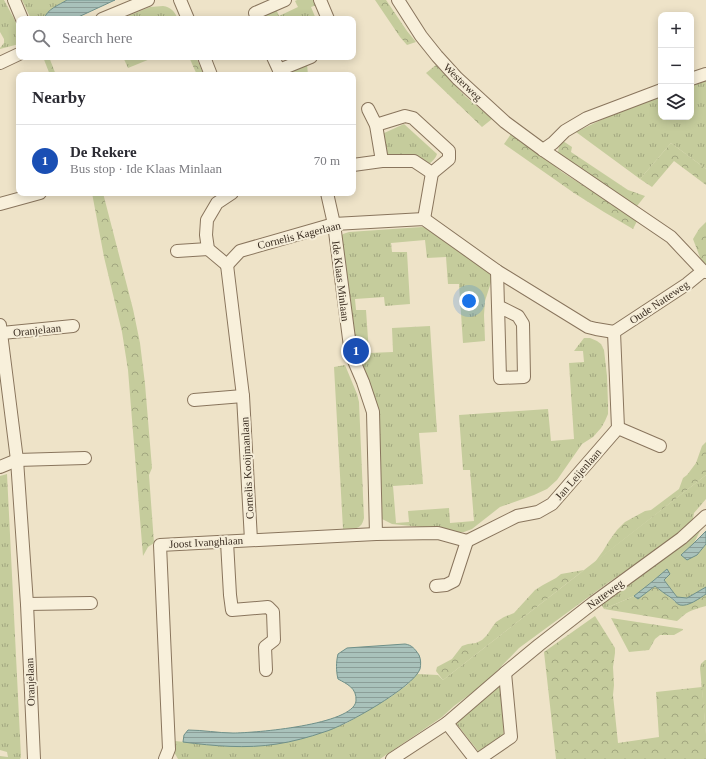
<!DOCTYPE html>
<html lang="en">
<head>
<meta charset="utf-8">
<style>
  :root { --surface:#fff; --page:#f7f7f7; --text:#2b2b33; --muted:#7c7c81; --line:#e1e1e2; --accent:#97302f }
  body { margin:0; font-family:"Times New Roman",serif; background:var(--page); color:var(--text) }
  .controls { position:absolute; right:12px; top:12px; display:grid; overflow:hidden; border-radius:8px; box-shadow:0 2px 10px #0003 }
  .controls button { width:36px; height:36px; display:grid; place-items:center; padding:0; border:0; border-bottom:1px solid var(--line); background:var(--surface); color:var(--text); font:20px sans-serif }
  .you { position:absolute; left:469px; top:301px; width:14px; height:14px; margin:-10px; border:3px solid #fff; border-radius:50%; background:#1a73e8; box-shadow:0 0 0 6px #1a73e833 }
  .badge { display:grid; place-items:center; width:26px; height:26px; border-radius:50%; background:var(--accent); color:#fff; font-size:13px; font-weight:700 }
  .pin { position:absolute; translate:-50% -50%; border:2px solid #fff; box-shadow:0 1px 4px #0006 }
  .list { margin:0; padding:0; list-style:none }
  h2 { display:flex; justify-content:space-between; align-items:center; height:52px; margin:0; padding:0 16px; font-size:17px }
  h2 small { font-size:13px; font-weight:400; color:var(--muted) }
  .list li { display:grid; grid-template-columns:26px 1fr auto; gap:12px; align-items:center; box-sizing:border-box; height:72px; padding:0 16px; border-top:1px solid var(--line) }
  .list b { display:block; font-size:15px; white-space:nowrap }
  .list p { margin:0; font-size:13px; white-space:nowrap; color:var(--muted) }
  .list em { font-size:13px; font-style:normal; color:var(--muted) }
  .icon { flex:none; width:22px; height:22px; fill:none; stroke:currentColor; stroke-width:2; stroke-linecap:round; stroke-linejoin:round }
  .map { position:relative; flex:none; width:706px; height:759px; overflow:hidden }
  .search { position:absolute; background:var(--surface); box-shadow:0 2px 10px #0003; left:16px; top:16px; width:340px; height:44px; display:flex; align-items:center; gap:10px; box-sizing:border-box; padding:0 14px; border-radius:8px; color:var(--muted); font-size:15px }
  .panel { position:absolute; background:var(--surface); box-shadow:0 2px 10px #0003; left:16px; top:72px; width:340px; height:124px; border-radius:8px }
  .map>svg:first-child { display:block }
  .grass { fill:url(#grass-tufts) }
  .forest { fill:url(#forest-crowns) }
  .water { fill:url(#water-rules); stroke:#6f9089 }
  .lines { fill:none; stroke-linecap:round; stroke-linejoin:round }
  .minor-casing { stroke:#89755d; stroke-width:14 }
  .minor { stroke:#f8f0db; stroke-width:12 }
  .labels { text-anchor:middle; stroke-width:4; stroke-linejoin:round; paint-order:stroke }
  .street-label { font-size:11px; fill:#3a2d21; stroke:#f5edd8 }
</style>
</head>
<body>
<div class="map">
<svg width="706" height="759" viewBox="0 0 706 759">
  <defs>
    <pattern id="grass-tufts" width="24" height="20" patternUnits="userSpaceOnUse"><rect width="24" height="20" fill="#c5cc9c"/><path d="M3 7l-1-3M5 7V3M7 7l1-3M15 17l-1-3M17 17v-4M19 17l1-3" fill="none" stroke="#a1a67f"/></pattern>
    <pattern id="forest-crowns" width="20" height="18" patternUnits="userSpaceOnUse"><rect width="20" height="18" fill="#c5cc9c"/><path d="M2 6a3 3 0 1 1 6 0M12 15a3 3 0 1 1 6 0" fill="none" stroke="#a1a67f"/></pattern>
    <pattern id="water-rules" width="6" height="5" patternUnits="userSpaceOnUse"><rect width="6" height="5" fill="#a9c2bb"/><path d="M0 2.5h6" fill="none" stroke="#8b9e98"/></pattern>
  </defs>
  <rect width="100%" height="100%" fill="#eee3c8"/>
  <g class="grass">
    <polygon points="0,0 4,0 19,28 19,44 0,49 0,48 4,43 4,39 0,32"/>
    <path d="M22,0H67C59,5 48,9 44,19H31Z"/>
    <polygon points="297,0 315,0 317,5 311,7 316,19 266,19 266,13 276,9 279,16 298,7 295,1"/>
    <path d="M163,6C171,7 175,12 178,19H156V18L154,19H120L150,7Z"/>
    <polygon points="123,57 155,57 128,68"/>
    <polygon points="706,78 706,169 671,143 640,179 576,132 628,107 661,95 661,117 691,117 691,84"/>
    <path d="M404,124L437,154C436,158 431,163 427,165L386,156L382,134Z"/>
    <polygon points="422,227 429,228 484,268 492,276 492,279 485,301 484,315 485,341 463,343 459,284 448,284 446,257 427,258 425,240 391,243 392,252 407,252 410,304 385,306 384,297 355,299 356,310 366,310 369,353 393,352 392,328 430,326 437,432 419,433 423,484 393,486 396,523 409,522 408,511 449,508 450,523 474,521 470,470 463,470 459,415 548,409 551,441 574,439 569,363 584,362 583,351 574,351 584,338 590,338 597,341 601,344 604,350 607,376 608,404 608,414 605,421 601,428 593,437 582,444 557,480 547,489 534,495 500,507 472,529 464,532 446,532 421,527 392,524 382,519 378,514 370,391 353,347 341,237 343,234 349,232"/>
    <path d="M345,365L357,394L359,402L364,518C361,531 354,528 343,529L334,367Z"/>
    <polygon points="7,474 21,757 20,759 0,759 0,756 8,757 7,752 0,750 0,476"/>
    <polygon points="706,475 706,499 694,513 692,524 662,547 609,582 519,648 490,678 477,689 454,706 442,717 380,759 178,759 174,752 175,741 224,746 260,746 345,724 392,696 407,685 417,674 438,675 443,680"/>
    <polygon points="703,525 694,543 682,555 697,555 706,544 706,587 687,598 677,597 664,580 667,569 653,581 634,596 604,609 601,604"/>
    <polygon points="705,660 706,660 706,734 700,668 701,664"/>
    <polygon points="498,685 504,688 501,693 504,739 485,752 478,751 455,722"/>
  </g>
  <g class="forest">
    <polygon points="375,0 386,0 407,31 416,42 407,45 400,37"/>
    <polygon points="43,57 49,57 56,75 50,75"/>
    <polygon points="189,57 196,57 204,75 197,75"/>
    <polygon points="307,64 308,75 288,75 288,73 293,69"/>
    <polygon points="436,65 465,96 492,119 482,127 426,73"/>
    <polygon points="511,134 545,158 562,172 592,191 638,219 633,229 604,212 574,193 504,144"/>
    <path d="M563,141L572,147L571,152L628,190L645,196L637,206L606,188L558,155C558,150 559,144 563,141Z"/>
    <polygon points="671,143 706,169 706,185 674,161 652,187 640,179"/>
    <polygon points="92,193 103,193 133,309 140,343 145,384 152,468 149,475 154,543 148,547 143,556 128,370 122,332 104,257"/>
    <polygon points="706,222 706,266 701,260 693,239 699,229"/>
    <polygon points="706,442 706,475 595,562 603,551 609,541 617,530 625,522 645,511 651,510 679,489 683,478 687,475 696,463 702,446"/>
    <polygon points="584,570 443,680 436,671 437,667 452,659 462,646 468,644 476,643 482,640 487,635 491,629 496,622 504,617 514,613 535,590 543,585 556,578 561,574"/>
    <path d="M655,586L678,604L691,603L706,594V606C699,608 690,610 684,615C681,617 680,619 677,621L604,609L634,596L638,599Z"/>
    <polygon points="595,616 615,648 615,653 613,667 614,685 613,695 618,743 659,737 656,692 702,687 706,734 706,759 556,759 544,652"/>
    <polygon points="611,618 683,629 683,630 674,635 660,635 655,639 649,650 629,652"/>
  </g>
  <g class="water">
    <path d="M67,0H115L74,19H44C47,9 59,5 67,0Z"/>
    <polygon points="706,531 706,544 697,555 687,560 681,555 694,543"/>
    <path d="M667,569L670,574L664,580L677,597L687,598L706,587V594C700,598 688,607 680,605C676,604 674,599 670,597C665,594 660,590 655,586L638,599L634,596L653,581Z"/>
    <path d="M405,644C412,645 415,649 419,655C421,659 421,665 420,669C414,687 343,727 324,732C310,737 291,742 277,744C246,749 214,746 183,742L184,735L188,730C203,730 218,733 233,733C254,733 353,725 356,701C357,688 347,684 338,679C336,671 336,662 338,654L347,648Z"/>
  </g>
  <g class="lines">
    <g class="minor-casing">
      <g id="minor">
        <polyline points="14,0 22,19"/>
        <polyline points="180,0 188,19"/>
        <polyline points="320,0 328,19"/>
        <polyline points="398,0 421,36 437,56 457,78 505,122 543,150 671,237 703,271 706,272"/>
        <polyline points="102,19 148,0"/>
        <polyline points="258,19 255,13 285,0"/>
        <polyline points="204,57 211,75"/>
        <polyline points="273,57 279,70 280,75"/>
        <polyline points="0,63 19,54"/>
        <polyline points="279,70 311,57"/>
        <polyline points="691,79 706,74"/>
        <polyline points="368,109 376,125 382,161"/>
        <polyline points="543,150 553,143 565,131 587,118 661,90"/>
        <polyline points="353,165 382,161 414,161 432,173 449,159 449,151 413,118 405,116 376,125"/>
        <polyline points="327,193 334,224 351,354 363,382 373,412 376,534"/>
        <polyline points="0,204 40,193"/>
        <polyline points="424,219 432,173"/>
        <polyline points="177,251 208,249"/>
        <polyline points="227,265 240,251 334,224 424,219 497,271 588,327 596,329 614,332"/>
        <polyline points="227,265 243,396 251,540"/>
        <polyline points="227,265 208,249 206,235 207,220 217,203 232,193"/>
        <polyline points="497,271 498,306 518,316 523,324 524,377 500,378 498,306"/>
        <polyline points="0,325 17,460 27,604 34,759"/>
        <polyline points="614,332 687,284 703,271"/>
        <polyline points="0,334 2,333 73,326"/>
        <polyline points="194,400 243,396"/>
        <polyline points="618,428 660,446"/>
        <polyline points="0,467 17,460 85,458"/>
        <polyline points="467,541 517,516 538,512 552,504 618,428 614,332"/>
        <polyline points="227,542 230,595 232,610 268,607 273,612 274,640 265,647 266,670"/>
        <polyline points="436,586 446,585 454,581 467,541"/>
        <polyline points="27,604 91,603"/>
        <polyline points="447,723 475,759"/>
        <polyline points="165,759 169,749 160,545 376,534 438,533 467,541"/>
        <polyline points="392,759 447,723 505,673 539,645 593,603 682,538 706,516"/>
        <polyline points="479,759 511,737 505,673"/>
      </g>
    </g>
    <use href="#minor" class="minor"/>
  </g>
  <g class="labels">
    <g class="street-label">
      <text transform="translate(463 82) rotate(44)" y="4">Westerweg</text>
      <text transform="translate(299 235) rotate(-14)" y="4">Cornelis Kagerlaan</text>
      <text transform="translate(341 281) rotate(83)" y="4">Ide Klaas Minlaan</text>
      <text transform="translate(659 302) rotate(-34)" y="4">Oude Natteweg</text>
      <text transform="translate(37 330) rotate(-6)" y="4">Oranjelaan</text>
      <text transform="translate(247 468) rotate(-93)" y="4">Cornelis Kooijmanlaan</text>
      <text transform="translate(578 474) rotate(-49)" y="4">Jan Leijenlaan</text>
      <text transform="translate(206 542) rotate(-3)" y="4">Joost Ivanghlaan</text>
      <text transform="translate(605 594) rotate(-36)" y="4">Natteweg</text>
      <text transform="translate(30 682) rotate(-92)" y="4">Oranjelaan</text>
    </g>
  </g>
</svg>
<div class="controls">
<button>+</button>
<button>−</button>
<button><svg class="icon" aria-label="layers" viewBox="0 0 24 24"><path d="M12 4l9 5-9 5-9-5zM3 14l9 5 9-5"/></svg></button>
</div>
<div class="you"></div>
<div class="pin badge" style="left:356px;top:351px;background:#1a4fb4">1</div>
<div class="search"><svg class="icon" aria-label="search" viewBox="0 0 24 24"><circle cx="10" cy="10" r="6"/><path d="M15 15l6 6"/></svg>Search here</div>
<section class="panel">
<h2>Nearby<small></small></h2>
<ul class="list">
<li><span class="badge" style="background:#1a4fb4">1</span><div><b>De Rekere</b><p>Bus stop · Ide Klaas Minlaan</p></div><em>70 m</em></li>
</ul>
</section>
</div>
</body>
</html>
